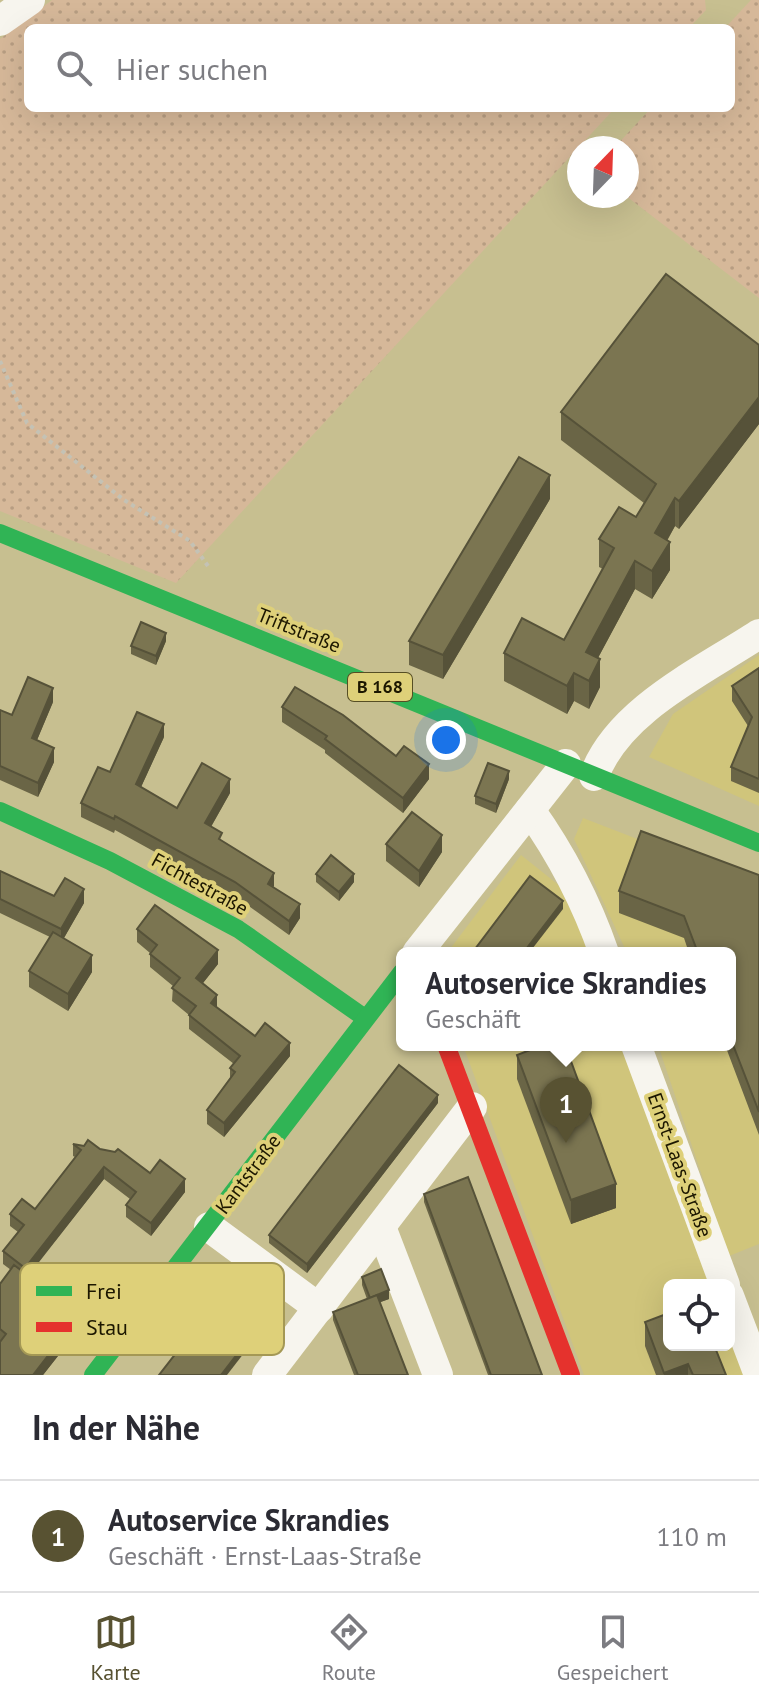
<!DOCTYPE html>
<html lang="de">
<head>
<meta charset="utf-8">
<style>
  :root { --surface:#fff; --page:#f2f2f3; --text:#2b2b33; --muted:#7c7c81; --line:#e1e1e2; --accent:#585232 }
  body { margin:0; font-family:"PT Sans",sans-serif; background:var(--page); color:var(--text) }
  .controls { position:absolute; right:24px; bottom:24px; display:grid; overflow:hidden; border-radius:12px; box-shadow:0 8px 32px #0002 }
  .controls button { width:72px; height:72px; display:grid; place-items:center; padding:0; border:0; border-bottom:2px solid var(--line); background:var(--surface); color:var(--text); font:40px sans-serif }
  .compass { position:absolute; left:567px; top:136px; width:72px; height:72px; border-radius:50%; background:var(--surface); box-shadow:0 8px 32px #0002; rotate:23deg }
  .you { position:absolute; left:446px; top:740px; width:28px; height:28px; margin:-20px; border:6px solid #fff; border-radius:50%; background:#1a73e8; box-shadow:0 0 0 12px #1a73e833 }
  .badge { display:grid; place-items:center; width:52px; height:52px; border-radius:50%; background:var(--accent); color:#fff; font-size:26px; font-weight:700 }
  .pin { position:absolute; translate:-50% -66px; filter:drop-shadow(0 2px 4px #0008) }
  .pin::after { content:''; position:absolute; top:42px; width:28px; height:24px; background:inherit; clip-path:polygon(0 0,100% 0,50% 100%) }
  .popup { position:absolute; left:396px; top:947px; width:340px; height:104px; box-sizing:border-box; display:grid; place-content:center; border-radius:12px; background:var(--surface); filter:drop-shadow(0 2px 6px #0005); font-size:26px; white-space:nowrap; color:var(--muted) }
  .popup b { font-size:30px; color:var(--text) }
  .popup::after { content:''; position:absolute; left:50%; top:100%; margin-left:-16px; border:16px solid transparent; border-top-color:var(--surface) }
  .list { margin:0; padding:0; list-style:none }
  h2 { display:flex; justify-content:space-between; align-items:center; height:104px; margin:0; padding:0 32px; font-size:34px }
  h2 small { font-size:26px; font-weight:400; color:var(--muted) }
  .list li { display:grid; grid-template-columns:52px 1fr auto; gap:24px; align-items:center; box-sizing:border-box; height:112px; padding:0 32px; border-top:2px solid var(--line) }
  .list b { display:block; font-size:30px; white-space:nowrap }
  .list p { margin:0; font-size:26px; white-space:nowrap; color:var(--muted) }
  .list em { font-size:26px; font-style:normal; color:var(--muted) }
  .icon { flex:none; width:44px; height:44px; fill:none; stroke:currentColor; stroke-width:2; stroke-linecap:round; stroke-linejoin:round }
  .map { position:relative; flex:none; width:759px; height:1375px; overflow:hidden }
  .search { position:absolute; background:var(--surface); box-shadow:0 8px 32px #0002; left:24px; right:24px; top:24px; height:88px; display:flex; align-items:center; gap:20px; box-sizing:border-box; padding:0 28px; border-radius:12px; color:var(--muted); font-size:30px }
  .sheet { height:216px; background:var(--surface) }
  nav { display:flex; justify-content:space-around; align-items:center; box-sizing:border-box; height:112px; border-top:2px solid var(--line); background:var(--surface); font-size:22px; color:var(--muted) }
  nav a { display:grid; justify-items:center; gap:4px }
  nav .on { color:var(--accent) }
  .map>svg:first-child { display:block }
  .built { fill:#d0c57b }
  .grass { fill:url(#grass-dots) }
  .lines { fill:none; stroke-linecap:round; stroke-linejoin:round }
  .path { stroke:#c4c2b5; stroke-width:4; stroke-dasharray:4 4; stroke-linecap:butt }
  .street { stroke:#f7f5ee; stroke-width:30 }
  .fast { stroke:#30b455; stroke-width:18 }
  .jam { stroke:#e5322d; stroke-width:18 }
  .wall { fill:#6a6546 }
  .shaded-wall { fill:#565239 }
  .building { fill:#7b7551; stroke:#565239; stroke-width:2 }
  .labels { text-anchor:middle; stroke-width:8; stroke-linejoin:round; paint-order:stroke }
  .shield { fill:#ded079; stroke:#564e24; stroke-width:2 }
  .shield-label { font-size:18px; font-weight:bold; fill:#1c1700 }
  .street-label { font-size:20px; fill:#1c1700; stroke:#ded079 }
  .key { fill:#ded079; stroke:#a49855; stroke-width:2 }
  .key-label { font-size:22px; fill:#1c1700 }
</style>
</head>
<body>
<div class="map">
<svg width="759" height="1375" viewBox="0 0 759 1375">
  <defs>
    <pattern id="grass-dots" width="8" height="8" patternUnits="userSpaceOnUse" patternTransform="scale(2)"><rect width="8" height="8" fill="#d6b899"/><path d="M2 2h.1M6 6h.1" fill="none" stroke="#b79d82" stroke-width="1.8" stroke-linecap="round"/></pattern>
  </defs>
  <rect width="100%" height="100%" fill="#c7bf90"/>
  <g class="built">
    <polygon points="759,655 759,806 649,757 673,714"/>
    <polygon points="583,818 759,886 759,1244 729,1256 658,1045 730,1045 730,953 627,953 574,839"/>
    <polygon points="521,855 561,887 590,953 447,953"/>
    <polygon points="463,1045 624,1045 712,1285 669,1285 669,1345 729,1345 729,1332 745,1375 584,1375"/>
  </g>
  <g class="grass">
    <polygon points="52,0 705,0 706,10 689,28 28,28 28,108 615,108 176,583 0,511 0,39"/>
    <polygon points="751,0 759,0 759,298 626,196 627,148 614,148 651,108 731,108 731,28 725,28"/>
  </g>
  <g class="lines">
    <polyline class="path" points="0,361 27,423 124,500 190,541 208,566"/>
    <g class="street">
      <polyline points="0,21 30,0"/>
      <path d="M594,776C618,710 703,671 759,634"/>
      <path d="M530,810C562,855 586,901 604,953"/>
      <polyline points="417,953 566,764"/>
      <polyline points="636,1045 725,1285"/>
      <polyline points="209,1227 319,1308"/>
      <polyline points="381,1227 438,1375"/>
      <polyline points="729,1296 759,1375"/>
      <polyline points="267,1375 472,1107"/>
    </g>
    <g class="fast">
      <polyline points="0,533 759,843"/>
      <polyline points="0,811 110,861 238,929 365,1018"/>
      <polyline points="93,1375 402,972"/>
    </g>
    <polyline class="jam" points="446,1045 571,1375"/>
  </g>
  <g class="wall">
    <polygon points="759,345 759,424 679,529 675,526 667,541 670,570 652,599 635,589 598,658 600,687 589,709 574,701 567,714 504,681 504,653 564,640 603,569 599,567 599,539 636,517 644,503 561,440 561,412"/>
    <polygon points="550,499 443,679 409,665 409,641"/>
    <polygon points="166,641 156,665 131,654 131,646"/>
    <polygon points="759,668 759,793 731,781 731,767 748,726 732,701 732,686"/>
    <polygon points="53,702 37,740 54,762 38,797 0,780 0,710 12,715"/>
    <polygon points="282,707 396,756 429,779 403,813 325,753 325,750 282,722"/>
    <polygon points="164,737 141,787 177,808 230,793 211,827 222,841 274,888 300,918 289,935 235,896 115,830 114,833 81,817 81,803 110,772"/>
    <polygon points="509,779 496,813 475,804 475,796"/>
    <polygon points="386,844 442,852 419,887 386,861"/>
    <polygon points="0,871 54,896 84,903 64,938 92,972 68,1011 29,987 29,971 50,937 0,913"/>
    <polygon points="316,874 354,882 339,901 316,882"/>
    <polygon points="759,875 759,1135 725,1045 730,1045 730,953 689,953 684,938 619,913 619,891"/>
    <polygon points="137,929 218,964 202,984 217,1007 255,1036 290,1056 224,1137 207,1124 207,1110 230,1078 230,1068 234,1064 189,1029 189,1015 172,1001 173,986 150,967 150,953 137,942"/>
    <polygon points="517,1055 616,1208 571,1224 517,1079"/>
    <polygon points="438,1103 307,1273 269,1243 269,1235"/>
    <polygon points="73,1144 100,1149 150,1173 185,1192 151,1236 126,1217 126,1205 130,1199 104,1179 28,1275 80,1328 43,1375 0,1375 0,1284 11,1270 3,1264 3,1251 18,1232 10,1226 10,1214 35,1209 75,1157 73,1156"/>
    <polygon points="424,1194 542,1375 488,1375 424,1202"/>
    <polygon points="362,1277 389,1299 380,1302 408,1375 354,1375 333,1320 333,1312 367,1299 362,1285"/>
    <polygon points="645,1322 726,1375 656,1375 645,1346"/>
  </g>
  <g class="shaded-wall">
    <polygon points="759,397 759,424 679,529 679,501"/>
    <polygon points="550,475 550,499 443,679 443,655"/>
    <polygon points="675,498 675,526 655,561 655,533"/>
    <polygon points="670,542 670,570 652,599 652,571"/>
    <polygon points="635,561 635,589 586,680 586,652"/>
    <polygon points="166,633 166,641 156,665 156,656"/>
    <polygon points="600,659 600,687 589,709 589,681"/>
    <polygon points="574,673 574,701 567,714 567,686"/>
    <polygon points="53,688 53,702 32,752 32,738"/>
    <polygon points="164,724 164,737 136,798 136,784"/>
    <polygon points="54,748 54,762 38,797 38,783"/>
    <polygon points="429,764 429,779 403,813 403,798"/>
    <polygon points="509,771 509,779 496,813 496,804"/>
    <polygon points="230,779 230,793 205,837 205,823"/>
    <polygon points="442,835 442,852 419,887 419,871"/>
    <polygon points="274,873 274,887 268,884"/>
    <polygon points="354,874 354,882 339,901 339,892"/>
    <polygon points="84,889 84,903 61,943 61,929"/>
    <polygon points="563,901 563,909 529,953 523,953"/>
    <polygon points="300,904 300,918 289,935 289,921"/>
    <polygon points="218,950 218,964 196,992 196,978"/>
    <polygon points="92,955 92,972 68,1011 68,994"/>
    <polygon points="217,995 217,1009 211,1003"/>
    <polygon points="290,1043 290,1056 224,1137 224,1123"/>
    <polygon points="438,1095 438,1103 307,1273 307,1264"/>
    <polygon points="104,1167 104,1179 25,1280 25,1268"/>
    <polygon points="185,1179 185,1192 151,1236 151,1223"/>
    <polygon points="616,1184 616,1208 571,1224 571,1200"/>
    <polygon points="389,1290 389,1299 370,1306 370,1298"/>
    <polygon points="278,1301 278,1309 227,1375 221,1375"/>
    <polygon points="80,1314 80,1328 43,1375 33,1375"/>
    <polygon points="688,1364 688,1375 664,1375 664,1373"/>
  </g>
  <g class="building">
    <polygon points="666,274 759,345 759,397 679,501 675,498 655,533 670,542 652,571 635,561 586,652 600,659 589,681 574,673 567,686 504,653 522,618 564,640 614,548 599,539 619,507 636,517 656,484 561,412"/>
    <polygon points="519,457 550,475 443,655 409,641"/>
    <polygon points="141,622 166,633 156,656 131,646"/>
    <polygon points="759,668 759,779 731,767 752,717 732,686"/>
    <polygon points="28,677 53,688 32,738 54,748 38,783 0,766 0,710 12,715"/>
    <polygon points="295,687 343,715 396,756 404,746 429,764 403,798 325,739 327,736 282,707"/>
    <polygon points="137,712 164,724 136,784 177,808 202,763 230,779 205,823 222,833 219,839 274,873 268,884 300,904 289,921 235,882 115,816 114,819 81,803 98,767 110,772"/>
    <polygon points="488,763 509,771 496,804 475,796"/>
    <polygon points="412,812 442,835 419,871 386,844"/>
    <polygon points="641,831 759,875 759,1112 730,1037 730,953 698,953 684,916 619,891"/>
    <polygon points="331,855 354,874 339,892 316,874"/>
    <polygon points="0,871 54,896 65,878 84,889 61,929 0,899"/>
    <polygon points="530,876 563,901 523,953 472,953"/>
    <polygon points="155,905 218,950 196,978 217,995 211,1003 255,1036 265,1023 290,1043 224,1123 207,1110 235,1072 230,1068 240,1056 189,1015 196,1006 172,988 180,978 150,954 157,945 137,929"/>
    <polygon points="53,932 92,955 68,994 29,971"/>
    <polygon points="543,1045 565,1045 616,1184 571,1200 517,1055"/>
    <polygon points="399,1065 438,1095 307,1264 269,1235"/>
    <polygon points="88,1140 100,1149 115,1152 118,1149 150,1173 160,1160 185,1179 151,1223 126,1205 136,1192 104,1167 25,1268 3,1251 24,1225 10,1214 22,1199 35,1209 81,1150 73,1144 84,1146"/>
    <polygon points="468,1177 542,1375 491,1375 424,1194"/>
    <polygon points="14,1265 80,1314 33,1375 0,1375 0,1342 6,1334 0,1329 0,1284"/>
    <polygon points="381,1269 389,1290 370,1298 362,1277"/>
    <polygon points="240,1271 278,1301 221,1375 159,1375"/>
    <polygon points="377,1295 408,1375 358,1375 333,1312"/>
    <polygon points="669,1313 669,1345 714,1345 726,1375 693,1375 688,1364 664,1373 645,1322"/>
  </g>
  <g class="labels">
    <rect class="shield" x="348" y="673" width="64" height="28" rx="6"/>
    <g class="shield-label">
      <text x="380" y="693">B 168</text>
    </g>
    <g class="street-label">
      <text transform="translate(299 630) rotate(22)" y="7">Triftstraße</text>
      <text transform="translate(200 884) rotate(29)" y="7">Fichtestraße</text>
      <text transform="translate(680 1165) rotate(70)" y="7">Ernst-Laas-Straße</text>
      <text transform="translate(248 1174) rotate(-53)" y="7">Kantstraße</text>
    </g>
  </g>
  <rect x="20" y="1263" width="264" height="92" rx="12" class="key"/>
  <rect x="36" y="1286" width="36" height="10" fill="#30b455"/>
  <rect x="36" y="1322" width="36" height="10" fill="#e5322d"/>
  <g class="key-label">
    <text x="86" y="1299">Frei</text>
    <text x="86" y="1335">Stau</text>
  </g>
</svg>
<div class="controls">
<button><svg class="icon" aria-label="locate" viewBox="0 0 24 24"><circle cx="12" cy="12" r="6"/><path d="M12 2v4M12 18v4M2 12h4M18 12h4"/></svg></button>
</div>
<svg class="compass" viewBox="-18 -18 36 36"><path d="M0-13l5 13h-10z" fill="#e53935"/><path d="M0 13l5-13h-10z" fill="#7c7c81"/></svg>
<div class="you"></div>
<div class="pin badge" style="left:566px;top:1143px">1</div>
<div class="popup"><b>Autoservice Skrandies</b>Geschäft</div>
<div class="search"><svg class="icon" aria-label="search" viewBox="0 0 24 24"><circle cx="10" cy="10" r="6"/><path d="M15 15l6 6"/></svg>Hier suchen</div>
</div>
<section class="sheet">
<h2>In der Nähe<small></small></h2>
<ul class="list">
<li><span class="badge">1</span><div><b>Autoservice Skrandies</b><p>Geschäft · Ernst-Laas-Straße</p></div><em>110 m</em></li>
</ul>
</section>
<nav>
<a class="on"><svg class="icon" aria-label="map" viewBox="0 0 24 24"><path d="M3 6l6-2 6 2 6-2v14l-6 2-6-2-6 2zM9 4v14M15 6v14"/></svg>Karte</a>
<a><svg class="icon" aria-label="directions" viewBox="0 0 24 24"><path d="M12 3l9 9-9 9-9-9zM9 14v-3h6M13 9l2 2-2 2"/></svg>Route</a>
<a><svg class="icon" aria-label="saved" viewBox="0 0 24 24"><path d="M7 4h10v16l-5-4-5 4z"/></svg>Gespeichert</a>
</nav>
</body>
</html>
